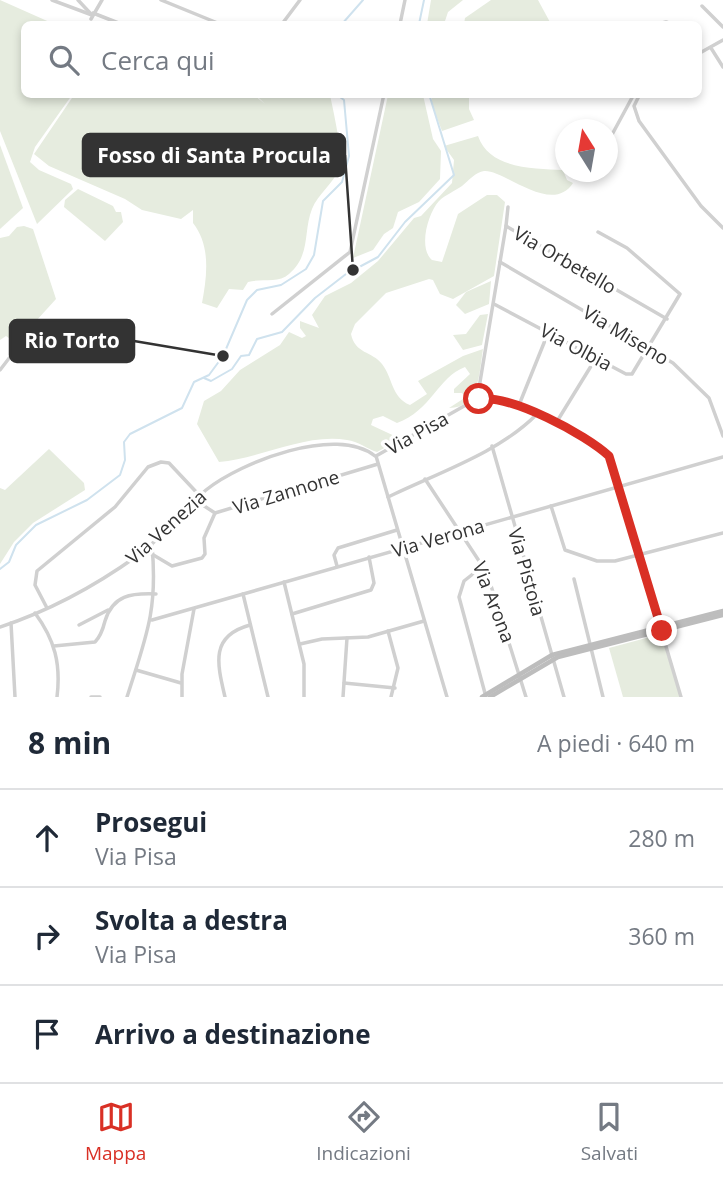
<!DOCTYPE html>
<html lang="it">
<head>
<meta charset="utf-8">
<style>
  :root { --surface:#fff; --page:#f2f2f3; --text:#1f2937; --muted:#747a83; --line:#e0e1e3; --accent:#d93025 }
  body { margin:0; font-family:"Open Sans",sans-serif; background:var(--page); color:var(--text) }
  .compass { position:absolute; left:555px; top:119px; width:63px; height:63px; border-radius:50%; background:var(--surface); box-shadow:0 4px 10px #0003; rotate:349deg }
  .stop { position:absolute; width:21px; height:21px; margin:-16px; border:5px solid #d93025; border-radius:50%; background:#fff }
  .stop.end { background:#d93025; border-color:#fff; box-shadow:0 2px 7px #0008 }
  .list { margin:0; padding:0; list-style:none }
  h2 { display:flex; justify-content:space-between; align-items:center; height:91px; margin:0; padding:0 28px; font-size:30px }
  h2 small { font-size:23px; font-weight:400; color:var(--muted) }
  .list li { display:grid; grid-template-columns:46px 1fr auto; gap:21px; align-items:center; box-sizing:border-box; height:98px; padding:0 28px; border-top:2px solid var(--line) }
  .list b { display:block; font-size:26px; white-space:nowrap }
  .list p { margin:0; font-size:23px; white-space:nowrap; color:var(--muted) }
  .list em { font-size:23px; font-style:normal; color:var(--muted) }
  .icon { flex:none; width:38px; height:38px; fill:none; stroke:currentColor; stroke-width:2; stroke-linecap:round; stroke-linejoin:round }
  .map { position:relative; flex:none; width:723px; height:697px; overflow:hidden }
  .search { position:absolute; background:var(--surface); box-shadow:0 4px 10px #0003; left:21px; right:21px; top:21px; height:77px; display:flex; align-items:center; gap:18px; box-sizing:border-box; padding:0 24px; border-radius:10px; color:var(--muted); font-size:26px }
  .sheet { height:385px; background:var(--surface) }
  nav { display:flex; justify-content:space-around; align-items:center; box-sizing:border-box; height:98px; border-top:2px solid var(--line); background:var(--surface); font-size:19px; color:var(--muted) }
  nav a { display:grid; justify-items:center; gap:4px }
  nav .on { color:var(--accent) }
  .map>svg:first-child { display:block }
  .green { fill:#e6ecdf }
  .lines { fill:none; stroke-linecap:round; stroke-linejoin:round }
  .stream { stroke:#cfe2ee; stroke-width:2 }
  .street { stroke:#d0d0d0; stroke-width:3.5 }
  .secondary { stroke:#bdbdbd; stroke-width:4.5 }
  .route { stroke:#d93025; stroke-width:9 }
  .labels { text-anchor:middle; stroke-width:7; stroke-linejoin:round; paint-order:stroke }
  .street-label { font-size:19px; fill:#333; stroke:#fff }
  .leader { fill:none; stroke:#333; stroke-width:2.5 }
  .callout-dot { fill:#333; stroke:#fff; stroke-width:2.5 }
  .callout { fill:#333; stroke:#333; stroke-width:2.5 }
  .callout-label { font-size:21px; text-anchor:middle; font-weight:bold; fill:#fff }
</style>
</head>
<body>
<div class="map">
<svg width="723" height="697" viewBox="0 0 723 697">
  <rect width="100%" height="100%" fill="#fff"/>
  <g class="green">
    <polygon points="0,0 54,24 24,24 24,94 72,95 35,147 30,162 39,170 71,184 73,189 37,224 0,131"/>
    <polygon points="431,0 463,0 448,12 444,24 427,24"/>
    <polygon points="491,0 538,0 551,24 464,24 465,18"/>
    <path d="M254,95L265,104L256,95H330C333,110 344,156 339,169C333,184 318,194 312,209C303,232 311,255 289,274C278,284 262,278 248,282L243,290L229,289L217,308L202,303C207,276 211,246 193,223V210L181,219L142,210L125,199L49,166L34,154L74,95Z"/>
    <polygon points="388,95 423,95 433,139 441,151 440,179 419,202 398,212 393,228 384,234 373,250 353,258"/>
    <polygon points="438,95 469,95 469,109 474,120 442,131 431,102 432,97"/>
    <path d="M478,136C490,170 535,168 563,170L567,180L573,183C552,216 504,169 484,171C476,172 468,181 462,186C455,191 445,195 439,201C428,213 418,248 432,260L442,262L458,214L487,195H497L505,202L494,276L453,299L440,294L433,280L429,279L386,293L355,324L351,334C355,354 372,351 382,364C393,378 391,397 410,405L427,394L418,381L463,356L483,349C479,372 480,408 449,408L466,397L462,393H454V389L470,374L465,367C438,377 431,411 397,423L383,416L373,419L371,425L401,439L377,452C367,449 358,441 347,440C305,433 260,459 219,462L197,424L204,401L221,391L240,370L280,345L289,332L302,338L306,336L300,328V321L319,328L312,315L325,296L351,283L378,261L414,218L421,216L452,183L454,160L444,146Z"/>
    <polygon points="0,145 23,208 0,229"/>
    <polygon points="78,189 113,206 116,212 121,212 123,222 105,241 64,207 65,200"/>
    <polygon points="24,226 33,229 56,299 16,343 6,336 0,340 0,238 9,236 17,227"/>
    <polygon points="491,281 489,304 465,314 456,305 466,292"/>
    <polygon points="488,314 482,345 463,350 453,335 466,334 480,315"/>
    <polygon points="49,449 84,483 85,490 33,523 14,542 0,564 0,488 5,490"/>
    <polygon points="661,634 680,697 623,697 609,648"/>
  </g>
  <g class="lines">
    <g class="stream">
      <polyline points="320,24 326,24"/>
      <polyline points="342,24 363,0"/>
      <polyline points="419,24 424,0"/>
      <polyline points="204,378 211,381 232,369 241,356 249,355 257,339 282,332 315,298 346,274 378,257 405,222 454,175 429,94"/>
      <polyline points="0,569 9,562 16,545 36,525 87,500 120,475 125,460 124,442 130,434 182,408 194,382 209,375 223,356 247,300 257,290 281,285 306,269 314,255 323,201 342,182 349,156 344,100 336,94"/>
    </g>
    <g class="street">
      <polyline points="52,0 92,15"/>
      <polyline points="78,0 91,14"/>
      <polyline points="161,0 220,24"/>
      <polyline points="702,6 723,27"/>
      <polyline points="93,13 121,24"/>
      <polyline points="91,19 102,0"/>
      <polyline points="282,24 300,0"/>
      <polyline points="400,24 405,0"/>
      <polyline points="658,24 666,22 672,24"/>
      <polyline points="711,48 723,67"/>
      <polyline points="698,54 723,40"/>
      <polyline points="640,94 634,106 639,121 701,206 723,228"/>
      <polyline points="507,96 510,94"/>
      <polyline points="608,142 634,94"/>
      <polyline points="506,226 508,207"/>
      <polyline points="500,262 673,363 709,398 723,436"/>
      <polyline points="494,304 626,374 632,374 680,294 627,248 598,232"/>
      <polyline points="272,314 350,252 384,94"/>
      <polyline points="0,370 10,357"/>
      <polyline points="477,400 506,226 667,319"/>
      <polyline points="519,405 548,333"/>
      <polyline points="556,423 596,358"/>
      <polyline points="492,446 564,697"/>
      <polyline points="425,479 487,573 526,697"/>
      <path d="M388,497C437,473 499,453 537,414"/>
      <polyline points="195,500 215,513 378,464"/>
      <polyline points="551,506 565,550 597,561 615,561 723,533"/>
      <polyline points="145,550 172,566 202,558 205,554 204,538 215,513"/>
      <polyline points="337,566 334,555 338,548 397,530"/>
      <polyline points="483,566 464,581 459,597 486,697"/>
      <polyline points="574,579 603,697"/>
      <polyline points="284,582 304,664 304,697"/>
      <polyline points="243,594 268,697"/>
      <polyline points="47,608 35,585 37,571 115,507 148,467 161,462 169,463 200,496"/>
      <path d="M35,613C55,640 61,664 57,697"/>
      <polyline points="292,614 371,590 374,583 369,557"/>
      <polyline points="152,620 723,457"/>
      <polyline points="11,623 15,697"/>
      <polyline points="79,625 108,610"/>
      <path d="M0,627C49,611 95,586 137,556C163,538 182,510 206,490C241,462 336,425 375,456"/>
      <polyline points="388,631 398,668 391,697"/>
      <polyline points="300,644 322,639 368,637 424,621"/>
      <path d="M54,646L95,642C101,636 103,629 105,621C113,595 131,593 156,594"/>
      <polyline points="136,670 181,683"/>
      <polyline points="344,683 395,688"/>
      <polyline points="91,697 100,697"/>
      <path d="M127,697C146,637 158,610 152,546"/>
      <polyline points="182,697 182,674 194,609"/>
      <path d="M225,697C217,663 210,636 250,625"/>
      <polyline points="343,697 347,638"/>
      <path d="M447,697L376,456L473,401C503,391 589,435 610,458L681,697"/>
    </g>
    <g class="secondary">
      <polyline points="482,697 552,655 723,611"/>
      <polyline points="490,697 558,657 723,615"/>
    </g>
  </g>
  <g class="lines">
    <path class="route" d="M479,399C512,395 585,434 609,456L662,631"/>
  </g>
  <g class="labels">
    <g class="street-label">
      <text transform="translate(565 260) rotate(30)" y="7">Via Orbetello</text>
      <text transform="translate(626 335) rotate(31)" y="7">Via Miseno</text>
      <text transform="translate(576 347) rotate(28)" y="7">Via Olbia</text>
      <text transform="translate(417 433) rotate(-29)" y="7">Via Pisa</text>
      <text transform="translate(286 492) rotate(-17)" y="7">Via Zannone</text>
      <text transform="translate(166 527) rotate(-42)" y="7">Via Venezia</text>
      <text transform="translate(438 538) rotate(-16)" y="7">Via Verona</text>
      <text transform="translate(527 572) rotate(74)" y="7">Via Pistoia</text>
      <text transform="translate(494 602) rotate(69)" y="7">Via Arona</text>
    </g>
  </g>
  <path class="leader" d="M353 270L345 155M223 356L134 341"/>
  <g class="callout-dot">
    <circle cx="353" cy="270" r="7"/>
    <circle cx="223" cy="356" r="7"/>
  </g>
  <g class="callout">
    <rect x="83" y="134" width="262" height="42" rx="7"/>
    <rect x="10" y="320" width="124" height="42" rx="7"/>
  </g>
  <g class="callout-label">
    <text x="214" y="163">Fosso di Santa Procula</text>
    <text x="72" y="348">Rio Torto</text>
  </g>
</svg>
<svg class="compass" viewBox="-18 -18 36 36"><path d="M0-13l5 13h-10z" fill="#e53935"/><path d="M0 13l5-13h-10z" fill="#747a83"/></svg>
<div class="stop" style="left:479px;top:399px"></div>
<div class="stop end" style="left:662px;top:631px"></div>
<div class="search"><svg class="icon" aria-label="search" viewBox="0 0 24 24"><circle cx="10" cy="10" r="6"/><path d="M15 15l6 6"/></svg>Cerca qui</div>
</div>
<section class="sheet">
<h2>8 min<small>A piedi · 640 m</small></h2>
<ul class="list">
<li><svg class="icon" aria-label="ahead" viewBox="0 0 24 24"><path d="M12 20V5M6 11l6-6 6 6"/></svg><div><b>Prosegui</b><p>Via Pisa</p></div><em>280 m</em></li>
<li><svg class="icon" aria-label="right" viewBox="0 0 24 24"><path d="M7 20v-9h11M14 6l5 5-5 5"/></svg><div><b>Svolta a destra</b><p>Via Pisa</p></div><em>360 m</em></li>
<li><svg class="icon" aria-label="arrive" viewBox="0 0 24 24"><path d="M6 21V4h12l-3 4 3 4H6"/></svg><div><b>Arrivo a destinazione</b></div></li>
</ul>
</section>
<nav>
<a class="on"><svg class="icon" aria-label="map" viewBox="0 0 24 24"><path d="M3 6l6-2 6 2 6-2v14l-6 2-6-2-6 2zM9 4v14M15 6v14"/></svg>Mappa</a>
<a><svg class="icon" aria-label="directions" viewBox="0 0 24 24"><path d="M12 3l9 9-9 9-9-9zM9 14v-3h6M13 9l2 2-2 2"/></svg>Indicazioni</a>
<a><svg class="icon" aria-label="saved" viewBox="0 0 24 24"><path d="M7 4h10v16l-5-4-5 4z"/></svg>Salvati</a>
</nav>
</body>
</html>
